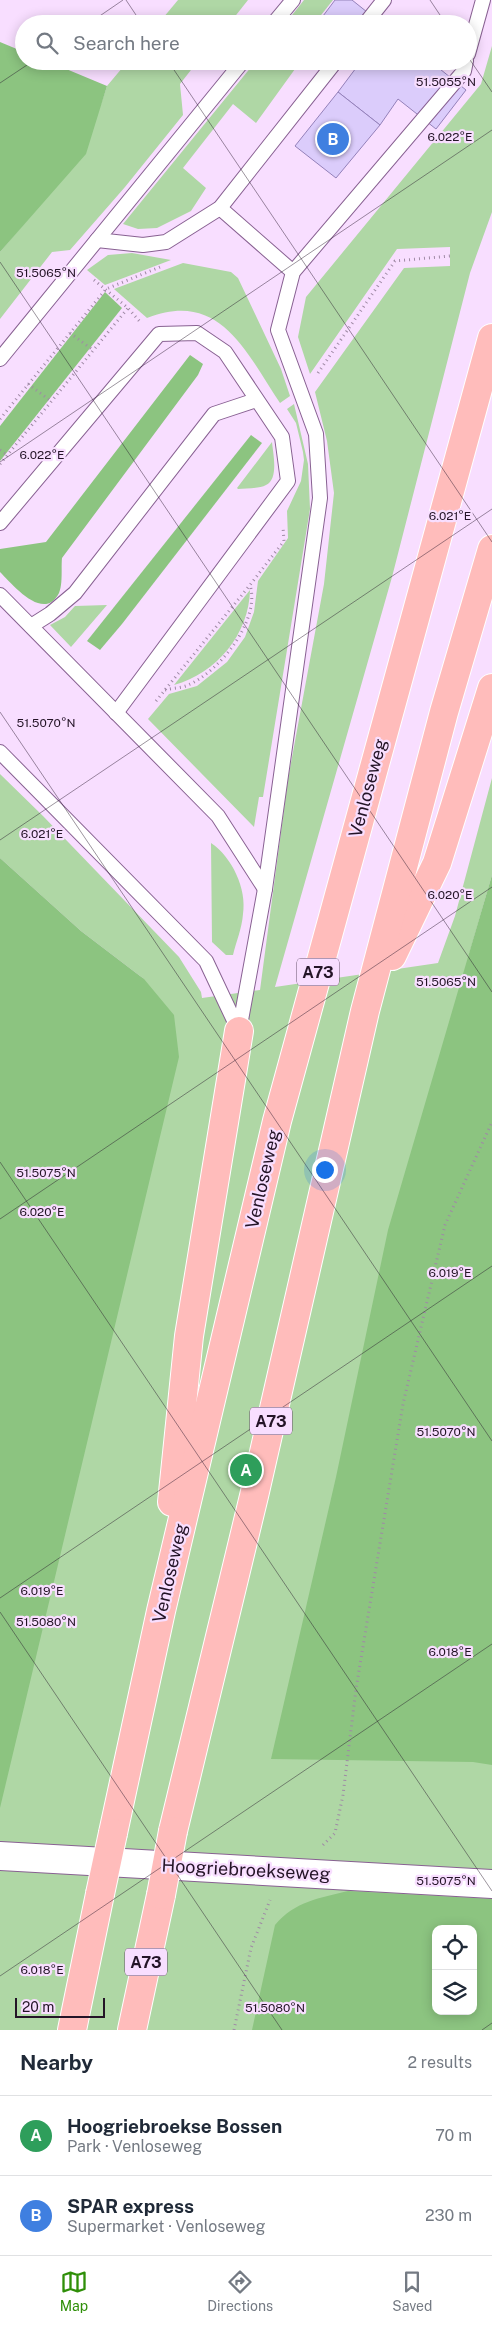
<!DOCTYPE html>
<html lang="en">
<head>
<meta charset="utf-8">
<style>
  :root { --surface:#fff; --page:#f2f2f3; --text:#1f2937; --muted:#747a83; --line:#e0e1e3; --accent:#2f8f09 }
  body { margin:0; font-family:"Public Sans",sans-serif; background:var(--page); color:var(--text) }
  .controls { position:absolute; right:15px; bottom:15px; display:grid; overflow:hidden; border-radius:10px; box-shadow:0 2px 12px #0003 }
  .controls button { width:45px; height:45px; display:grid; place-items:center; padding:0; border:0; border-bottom:1px solid var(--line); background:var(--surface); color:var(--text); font:25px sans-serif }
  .scale { position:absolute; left:15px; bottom:12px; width:90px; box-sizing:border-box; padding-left:5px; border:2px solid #241427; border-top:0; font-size:14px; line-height:18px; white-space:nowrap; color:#241427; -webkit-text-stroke:4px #f8deff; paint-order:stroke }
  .you { position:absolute; left:324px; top:1169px; width:18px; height:18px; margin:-12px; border:4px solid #fff; border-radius:50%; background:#1a73e8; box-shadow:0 0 0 8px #1a73e833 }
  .badge { display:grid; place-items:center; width:32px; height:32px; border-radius:50%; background:var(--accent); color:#fff; font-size:16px; font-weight:700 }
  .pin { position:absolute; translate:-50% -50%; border:2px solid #fff; box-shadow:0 1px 5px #0006 }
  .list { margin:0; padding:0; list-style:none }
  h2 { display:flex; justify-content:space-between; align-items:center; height:65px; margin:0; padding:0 20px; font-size:21px }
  h2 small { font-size:16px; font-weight:400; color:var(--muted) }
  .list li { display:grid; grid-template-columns:32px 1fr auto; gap:15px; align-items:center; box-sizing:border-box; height:80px; padding:0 20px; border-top:1px solid var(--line) }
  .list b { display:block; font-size:19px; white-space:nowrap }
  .list p { margin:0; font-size:16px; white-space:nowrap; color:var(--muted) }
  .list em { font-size:16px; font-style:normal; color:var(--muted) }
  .icon { flex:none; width:28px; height:28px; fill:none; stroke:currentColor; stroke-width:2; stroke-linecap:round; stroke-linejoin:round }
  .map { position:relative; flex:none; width:492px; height:2030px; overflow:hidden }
  .search { position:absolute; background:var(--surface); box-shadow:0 2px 12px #0003; left:15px; right:15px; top:15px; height:55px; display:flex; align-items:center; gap:12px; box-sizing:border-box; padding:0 18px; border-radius:28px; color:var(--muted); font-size:19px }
  .sheet { height:225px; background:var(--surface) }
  nav { display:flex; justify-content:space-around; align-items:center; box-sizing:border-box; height:70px; border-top:1px solid var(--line); background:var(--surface); font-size:14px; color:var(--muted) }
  nav a { display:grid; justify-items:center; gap:2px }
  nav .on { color:var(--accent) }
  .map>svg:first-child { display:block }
  .green { fill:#afd7a5; fill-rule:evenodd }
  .forest { fill:#8cc480; fill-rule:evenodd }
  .building { fill:#dbccfb; stroke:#9481ba }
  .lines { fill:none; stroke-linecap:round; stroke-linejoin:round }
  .service-casing { stroke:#886192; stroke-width:16 }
  .tertiary-casing { stroke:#886192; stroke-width:30 }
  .motorway-casing { stroke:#fff; stroke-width:30 }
  .path { stroke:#9f8aa5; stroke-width:3; stroke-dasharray:1 4; stroke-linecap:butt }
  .service { stroke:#fff; stroke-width:14 }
  .tertiary { stroke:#fff; stroke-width:28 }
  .motorway { stroke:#ffbcbb; stroke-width:28 }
  .motorway-bridge-casing { stroke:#fff; stroke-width:30; stroke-linecap:butt }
  .motorway-bridge { stroke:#ffbcbb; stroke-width:28 }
  .ticks { fill:none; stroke:#241427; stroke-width:1; stroke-opacity:0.45 }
  .labels { text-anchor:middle; stroke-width:4.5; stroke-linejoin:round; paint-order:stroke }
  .shield { fill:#f8deff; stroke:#645168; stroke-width:1 }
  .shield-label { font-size:16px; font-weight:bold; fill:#241427 }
  .street-label { font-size:18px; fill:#241427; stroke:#f8deff }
  .ticks-label { font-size:12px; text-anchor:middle; fill:#241427; stroke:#f8deff; stroke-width:4.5; stroke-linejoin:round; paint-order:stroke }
</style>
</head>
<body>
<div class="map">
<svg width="492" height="2030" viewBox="0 0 492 2030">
  <rect width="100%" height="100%" fill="#f8deff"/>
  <g class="green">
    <polygon points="178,0 248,0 229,24 158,24"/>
    <polygon points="304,0 333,0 314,24 285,24"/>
    <path d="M492,46V212L470,273L392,577L275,987L438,963L455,916L492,778V875L468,958L492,911V2030H0V889L144,979L81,931L0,858V774L43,816L179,957L201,992L202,998L260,990L288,779L324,584L334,493L327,441L315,392L404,268L450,266V247L397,249L310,374L298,337L306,297L481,84ZM436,1929H473V2011H436Z"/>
    <polygon points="0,56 101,104 107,86 128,61 198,61 180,84 183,115 125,187 70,250 52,252 0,319 0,252 34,212"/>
    <polygon points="256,61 286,61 295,69 256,123 233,104 183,168 206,188 191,211 157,228 138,229 123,224"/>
    <polygon points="132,253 171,260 105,285 87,270 108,255"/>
    <path d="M183,263L231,272L238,278L281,369L290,396L280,403C246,352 220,289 147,318L114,289Z"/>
    <polygon points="294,404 308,464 310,509 263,797 259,797 254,827 148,719 169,694 197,686 227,662 245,637 254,612 258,581 288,538 287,511 301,481 304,460 303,452 296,423 287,409"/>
    <path d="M272,442C273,453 279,479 266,485C259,489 246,488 238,489L237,488Z"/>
    <path d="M250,590C249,634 217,673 174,685Z"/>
    <polygon points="107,605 71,647 50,625 65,617 75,606"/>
    <path d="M211,843C232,857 247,889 243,914C242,928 236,942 233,955H226L212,942Z"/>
  </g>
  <g class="forest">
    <polygon points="0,42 24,52 24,61 47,61 107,86 86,154 0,252"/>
    <polygon points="105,292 122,308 0,461 0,426"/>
    <path d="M190,355L203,364L198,375L62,558C61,568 63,584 59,593C44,623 12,584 0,572V549L46,542Z"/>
    <polygon points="251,435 262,443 122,624 100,650 87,641"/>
    <polygon points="0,858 81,931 144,979 174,1015 179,1057 0,1808"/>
    <polygon points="492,875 492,1765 473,1762 271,1759 336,1477 388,1230"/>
    <path d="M348,1891L492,1899V2030H252L275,1925C295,1901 320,1898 348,1891ZM436,1929H473V2011H436Z"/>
  </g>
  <g class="building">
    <polygon points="335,0 352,0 382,24 317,24"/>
    <polygon points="349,61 430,61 466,90 436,129 398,99 380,125 338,92 356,68"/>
    <polygon points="338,92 380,125 336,178 295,146"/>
  </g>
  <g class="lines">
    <g class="service-casing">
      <g id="service">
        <polyline points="273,24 293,0"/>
        <polyline points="365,24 384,0"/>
        <polyline points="468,54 483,0"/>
        <polyline points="220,208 293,272"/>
        <polyline points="97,240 143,245 166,242 220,208 336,61"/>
        <polyline points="0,359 243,61"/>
        <polyline points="0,523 159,334 197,333 225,352 282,437 288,481 116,713"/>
        <polyline points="0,595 218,816 265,889"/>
        <polyline points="31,626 50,614 75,593 214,414 256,400"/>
        <polyline points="0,752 206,961 239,1031"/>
        <polyline points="239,1031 265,889 320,498 316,434 278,330 293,272 464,71 466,61"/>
      </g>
    </g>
    <g class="tertiary-casing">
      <polyline id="tertiary" points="0,1856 492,1884"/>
    </g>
    <g class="motorway-casing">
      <g id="motorway">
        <polyline points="392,956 437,863 492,688"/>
        <polyline points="172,1502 189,1336 239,1031"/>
        <polyline points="173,1831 254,1496 365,1011 444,712 492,549"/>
        <polyline points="113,1833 161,1611 277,1121 492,338"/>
        <polyline points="72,2030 100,1894"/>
        <polyline points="132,2030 161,1895"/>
      </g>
    </g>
    <g class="path">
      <polyline points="94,280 128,308 141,323"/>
      <polyline points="70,333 93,350"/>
      <polyline points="318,373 395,261 450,256"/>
      <polyline points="28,384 51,401"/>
      <polyline points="0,419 106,289 160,267"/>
      <polyline points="0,450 7,455"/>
      <polyline points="0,464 128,308"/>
      <path d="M165,690C173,688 182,688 188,685C219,672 261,620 250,585"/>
      <polyline points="156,701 250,585 284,541 283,527"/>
      <polyline points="323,1845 335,1833 343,1795 356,1689 403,1404 445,1225 492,1122"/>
      <polyline points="234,2030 251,1948 270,1900"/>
    </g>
    <use href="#service" class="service"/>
    <use href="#tertiary" class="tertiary"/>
    <use href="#motorway" class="motorway"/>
    <g class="motorway-bridge-casing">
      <g id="motorway-bridge">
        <polyline points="100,1894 113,1833"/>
        <polyline points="161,1895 173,1831"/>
      </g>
    </g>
    <use href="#motorway-bridge" class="motorway-bridge"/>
  </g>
  <path class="ticks" d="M126,0L142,24M430,0L446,24M88,24L123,0M468,57L492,92M168,61L492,542M0,83L33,61M0,262L492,992M0,462L492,130M0,712L492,1441M0,840L492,509M0,1162L492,1891M0,1219L492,887M0,1598L492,1266M0,1612L282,2030M0,1976L492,1644M482,2030L492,2023"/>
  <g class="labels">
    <g class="shield">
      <rect x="297" y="958.5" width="42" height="27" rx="4"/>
      <rect x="250" y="1407.5" width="42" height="27" rx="4"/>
      <rect x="125" y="1948.5" width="42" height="27" rx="4"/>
    </g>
    <g class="shield-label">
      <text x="318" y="978">A73</text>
      <text x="271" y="1427">A73</text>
      <text x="146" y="1968">A73</text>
    </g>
    <g class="street-label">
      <text transform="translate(368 788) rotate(-75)" y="6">Venloseweg</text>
      <text transform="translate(263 1179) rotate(-77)" y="6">Venloseweg</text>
      <text transform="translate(170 1573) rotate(-77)" y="6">Venloseweg</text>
      <text transform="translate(246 1870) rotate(3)" y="6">Hoogriebroekseweg</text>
    </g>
  </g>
  <g class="ticks-label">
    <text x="446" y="86">51.5055°N</text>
    <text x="450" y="141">6.022°E</text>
    <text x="46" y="277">51.5065°N</text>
    <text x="42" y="459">6.022°E</text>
    <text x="450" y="520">6.021°E</text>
    <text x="46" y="727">51.5070°N</text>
    <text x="42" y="838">6.021°E</text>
    <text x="450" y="899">6.020°E</text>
    <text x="446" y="986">51.5065°N</text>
    <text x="46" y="1177">51.5075°N</text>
    <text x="42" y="1216">6.020°E</text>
    <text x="450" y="1277">6.019°E</text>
    <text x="446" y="1436">51.5070°N</text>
    <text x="42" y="1595">6.019°E</text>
    <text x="46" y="1626">51.5080°N</text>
    <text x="450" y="1656">6.018°E</text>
    <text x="446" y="1885">51.5075°N</text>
    <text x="42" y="1974">6.018°E</text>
    <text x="275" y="2012">51.5080°N</text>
  </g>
</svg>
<div class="controls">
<button><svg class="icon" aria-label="locate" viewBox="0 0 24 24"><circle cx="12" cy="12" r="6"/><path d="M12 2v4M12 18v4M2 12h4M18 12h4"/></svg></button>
<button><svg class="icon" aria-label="layers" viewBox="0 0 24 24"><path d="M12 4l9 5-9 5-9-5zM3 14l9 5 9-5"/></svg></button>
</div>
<div class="scale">20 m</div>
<div class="you"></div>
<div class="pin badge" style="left:246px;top:1470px;background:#2e9e5b">A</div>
<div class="pin badge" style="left:333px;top:139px;background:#3f7fe0">B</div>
<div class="search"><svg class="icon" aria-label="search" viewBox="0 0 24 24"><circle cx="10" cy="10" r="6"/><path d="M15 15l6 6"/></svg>Search here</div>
</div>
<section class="sheet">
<h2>Nearby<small>2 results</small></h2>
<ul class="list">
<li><span class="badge" style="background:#2e9e5b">A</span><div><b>Hoogriebroekse Bossen</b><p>Park · Venloseweg</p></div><em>70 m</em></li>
<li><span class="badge" style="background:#3f7fe0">B</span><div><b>SPAR express</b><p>Supermarket · Venloseweg</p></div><em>230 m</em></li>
</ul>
</section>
<nav>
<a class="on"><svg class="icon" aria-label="map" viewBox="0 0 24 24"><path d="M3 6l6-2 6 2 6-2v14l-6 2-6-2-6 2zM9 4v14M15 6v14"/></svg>Map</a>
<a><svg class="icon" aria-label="directions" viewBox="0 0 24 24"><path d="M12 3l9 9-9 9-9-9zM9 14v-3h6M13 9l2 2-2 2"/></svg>Directions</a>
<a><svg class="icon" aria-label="saved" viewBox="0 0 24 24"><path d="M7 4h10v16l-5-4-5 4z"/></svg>Saved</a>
</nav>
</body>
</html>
